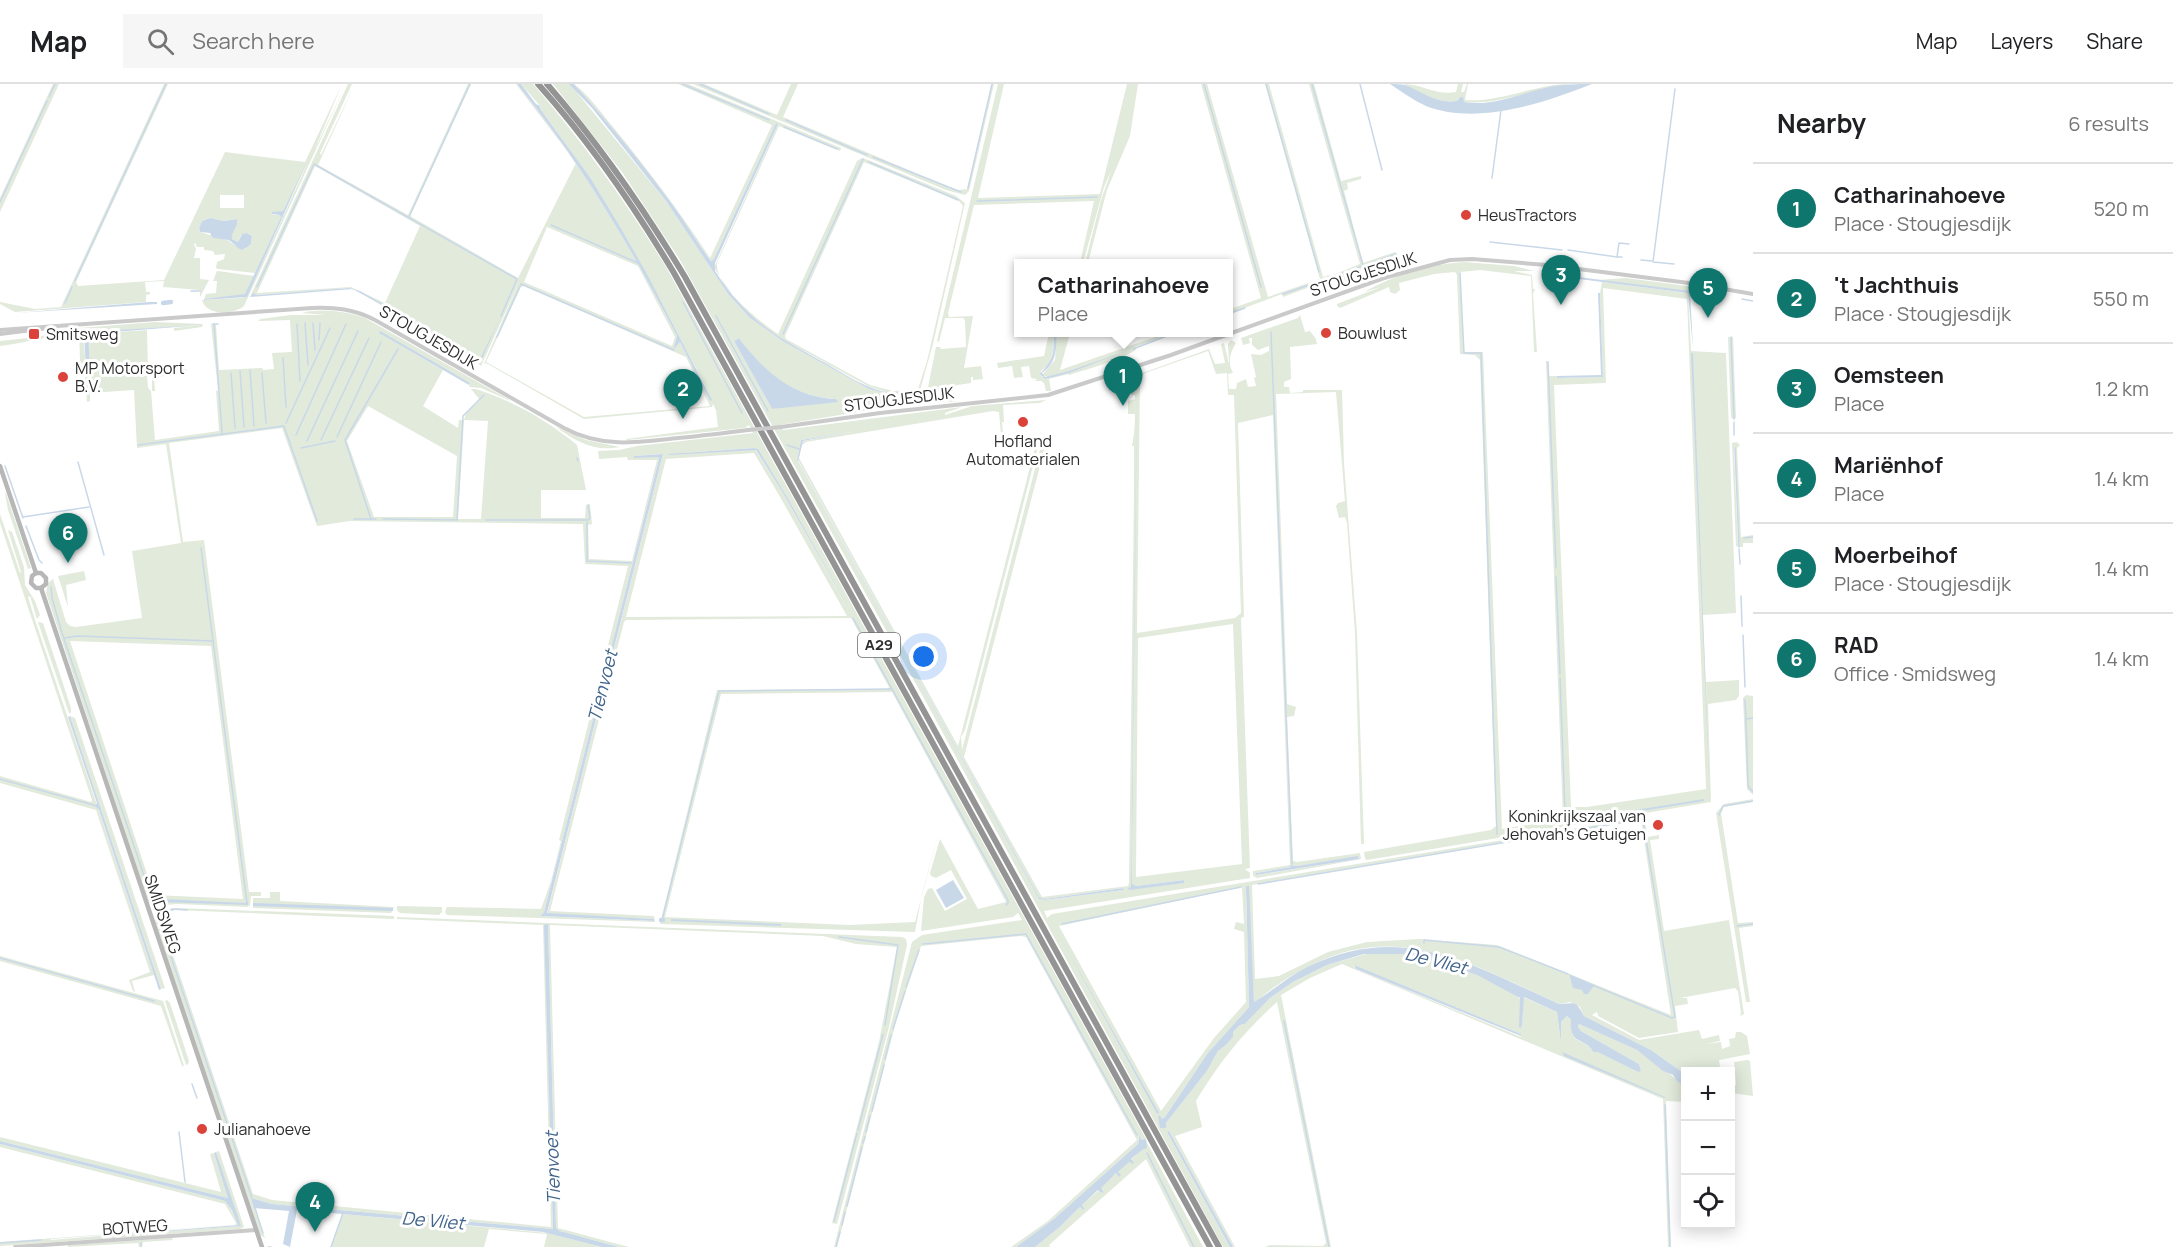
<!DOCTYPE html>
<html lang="en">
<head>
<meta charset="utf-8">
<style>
  :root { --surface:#fff; --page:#f6f6f6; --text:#202124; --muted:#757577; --line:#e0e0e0; --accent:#0f766e }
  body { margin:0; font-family:Manrope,sans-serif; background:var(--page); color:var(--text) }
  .controls { position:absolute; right:18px; bottom:18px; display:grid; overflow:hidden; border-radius:0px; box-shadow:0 3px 15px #0003 }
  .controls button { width:54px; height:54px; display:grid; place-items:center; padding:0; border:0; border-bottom:2px solid var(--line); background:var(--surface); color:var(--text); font:30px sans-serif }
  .you { position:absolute; left:924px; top:573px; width:21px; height:21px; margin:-15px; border:4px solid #fff; border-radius:50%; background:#1a73e8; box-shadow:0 0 0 9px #1a73e833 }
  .badge { display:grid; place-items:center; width:39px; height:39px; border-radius:50%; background:var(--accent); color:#fff; font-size:20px; font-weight:700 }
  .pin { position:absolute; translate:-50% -50px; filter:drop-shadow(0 2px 3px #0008) }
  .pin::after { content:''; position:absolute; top:32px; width:21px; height:18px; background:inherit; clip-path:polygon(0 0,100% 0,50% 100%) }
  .popup { position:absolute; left:1014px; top:175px; width:219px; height:78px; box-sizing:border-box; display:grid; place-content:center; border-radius:0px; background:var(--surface); filter:drop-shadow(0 2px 4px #0005); font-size:20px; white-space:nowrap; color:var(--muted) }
  .popup b { font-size:22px; color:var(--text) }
  .popup::after { content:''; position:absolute; left:50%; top:100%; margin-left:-12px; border:12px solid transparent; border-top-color:var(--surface) }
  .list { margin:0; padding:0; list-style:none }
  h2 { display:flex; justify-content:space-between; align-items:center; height:78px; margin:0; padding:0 24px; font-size:26px }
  h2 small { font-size:20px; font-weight:400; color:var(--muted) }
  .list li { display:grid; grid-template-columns:39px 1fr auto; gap:18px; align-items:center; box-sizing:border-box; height:90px; padding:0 24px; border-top:2px solid var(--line) }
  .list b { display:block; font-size:22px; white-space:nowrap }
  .list p { margin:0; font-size:20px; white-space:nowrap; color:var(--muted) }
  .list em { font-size:20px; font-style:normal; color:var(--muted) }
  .icon { flex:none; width:33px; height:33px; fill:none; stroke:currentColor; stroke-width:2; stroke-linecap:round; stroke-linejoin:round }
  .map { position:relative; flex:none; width:1753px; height:1163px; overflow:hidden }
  header { display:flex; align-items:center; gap:36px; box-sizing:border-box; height:84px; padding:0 30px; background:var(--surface); border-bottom:2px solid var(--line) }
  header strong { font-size:28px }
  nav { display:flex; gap:33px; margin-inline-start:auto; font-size:21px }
  .search { width:420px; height:54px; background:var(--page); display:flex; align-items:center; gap:15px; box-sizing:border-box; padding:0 21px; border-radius:0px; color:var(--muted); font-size:22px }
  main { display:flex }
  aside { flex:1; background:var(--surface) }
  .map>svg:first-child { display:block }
  .green { fill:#e2eadc; fill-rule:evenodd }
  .water { fill:#c9d8e9 }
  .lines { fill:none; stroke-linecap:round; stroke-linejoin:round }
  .stream { stroke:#c9d8e9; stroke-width:1.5 }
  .canal { stroke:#c9d8e9; stroke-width:4.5 }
  .tertiary { stroke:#cacaca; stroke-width:4 }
  .secondary { stroke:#b7b7b7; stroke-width:4.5 }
  .motorway { stroke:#949494; stroke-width:6 }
  .tertiary-bridge { stroke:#cacaca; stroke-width:4 }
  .poi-dot { fill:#db4239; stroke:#fff; stroke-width:2 }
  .labels { text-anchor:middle; stroke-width:6; stroke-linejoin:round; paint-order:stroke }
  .shield { fill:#fff; stroke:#6c6c6c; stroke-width:1.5 }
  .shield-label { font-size:15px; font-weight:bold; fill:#2d2d2d }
  .poi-label { font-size:16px; fill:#2d2d2d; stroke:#fff; text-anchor:start }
  .street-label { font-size:16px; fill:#2d2d2d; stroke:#fff }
  .water-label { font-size:18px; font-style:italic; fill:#40648b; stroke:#fff }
</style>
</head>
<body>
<header>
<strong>Map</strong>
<div class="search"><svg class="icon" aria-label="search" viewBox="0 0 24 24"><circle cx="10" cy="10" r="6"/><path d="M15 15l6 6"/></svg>Search here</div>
<nav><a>Map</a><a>Layers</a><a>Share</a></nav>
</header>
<main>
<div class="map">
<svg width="1753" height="1163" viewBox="0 0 1753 1163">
  <rect width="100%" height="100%" fill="#fff"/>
  <g class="green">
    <polygon points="53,0 59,0 0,128 0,114"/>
    <path d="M164,0H168L76,198L78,202L164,196L225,68L305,78L342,0L314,67L346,0L244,222C233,231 206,232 202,216L241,214L247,212L308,78L283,127L272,131H280L281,133L255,189L218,185L216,184L217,178L224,175L225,170L215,171L213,167L204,166V163H197L195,159L194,160L196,165L194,174H200V195L209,196L200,213V206L163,203L164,197L145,198L146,208H150V210L146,211V218L15,228L0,220V218L35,225L61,223ZM220,111H244V124H220ZM209,134L224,137L237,135C239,142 231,147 232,155L238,158L241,151L247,149L252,152L251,160L245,165H241L227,156L200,148L199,144L202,137Z"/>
    <path d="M348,0H352L320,69L321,71L355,0L318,81L408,131L468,0H471L410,132L518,194L576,79L516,0H517C581,80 631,162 677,252L673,266L680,258L710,317C709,304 692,278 685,264C643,180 597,101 541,26V23L521,0H533C582,57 626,118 666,183L1146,1055L1144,1057L1138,1053V1060L1055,1134L1016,1163H1011L1048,1137L1137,1056L1026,853L1021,852L921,862L896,938L837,1163H834L912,858L922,851L1022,836L1018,829L1013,833L921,847L924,813L928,805L932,804L945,827L967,815L951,786L936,794L931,792L930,789L940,755L978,825L1006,818L892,608L721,610L665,833L849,841L915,838L942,736L922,810L915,848L660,840L717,606L888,605L889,603L851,534L626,536L624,538L550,827L654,832L655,838L447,831L445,828L447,823L541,825L551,797L561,757L559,756L628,482L585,480L583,440L350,437L317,442L282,344L169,359L183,458L204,456L249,808H280V817L394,823L391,829L253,824V814H270V808H261V812H251L250,821L248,823L177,820L155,822L148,818L46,509L48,499L53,495L66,538L70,542L76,543L142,534L132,467L181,459L166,360L137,364L134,306L90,309V317L87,318L84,281L80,277L79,244L155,238L203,240L202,243L174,247V244L202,241L83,249L88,306V250L147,246L148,287L161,288L186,285L187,290L154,293L155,307H152V291L178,288L150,289L147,291L148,304L151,307L155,356L219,347L216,307L218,306L211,240L216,241L219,286L262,284L263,286L274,285L272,269L292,268L290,236L258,237L260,235L291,231H326L302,229C321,224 346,227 365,234L513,318L481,304L469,303L470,299L379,249L443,286L423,322L458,344L459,336H464L466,329L480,316L471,305H476C513,317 547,336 577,361L586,406H541V434H585L586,421L590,420L592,440L588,441L589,475L632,477L657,376H628L627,373L599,375L598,367L619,366L637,362L753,349L749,341L745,344L627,356L626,355L718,343L716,326L713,320L712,323L584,335L486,279L484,280L519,198L481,282L472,273L456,264L474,271L363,209L349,204L256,211L252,210L249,215ZM315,82L420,142L385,219L351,203L257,209ZM547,143L638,182L675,253L672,262L524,198ZM524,202L686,273L710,322L584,333L486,278L521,203ZM368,322L457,372L453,433H374L347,357ZM464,336L488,337L481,435H458ZM754,364L757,365L790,418L853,534L783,409L755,365L668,370ZM754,369L779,411L847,532L626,533L666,375ZM663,370L547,830L653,835V837L540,832L544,828L659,375L658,373L634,372ZM70,557L211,562L243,815L154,811Z"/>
    <path d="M553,0H570L666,117L728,210L750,234L784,258L869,305L892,310L916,307L889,309L868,302L784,256L761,241L742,224L714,184L778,40L776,39L714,175L711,177L663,109L622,56L574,0C589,11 602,30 614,44C648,86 681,129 710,174L772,41L678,0H688L841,64L840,67L779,42L717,179C714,201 761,239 778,250L857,77L862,74L868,76L956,112L965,119L933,260L917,317L912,319L780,341L783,346L962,323L945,329V331L972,322L1046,316L1040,319L1003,321L1004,338H1002L1004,362H1002L999,328L993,327L806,358L802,361L799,374L958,662L1037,356L1040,355L965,646L961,653L962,666L1043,354L1047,355L964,673L1042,813L1128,802L1129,799L1134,409V362H1132C1134,351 1135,341 1135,330H1128V317L1135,315V311H1131V304H1123V296L1209,265L1215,280L1225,279L1221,260L1224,259L1229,280L1228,260L1231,256L1236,259C1230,269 1227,278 1233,289L1228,290L1229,305H1236L1237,299L1246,295L1248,303L1256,302L1254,294L1256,293L1251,270L1261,271L1269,267V262L1258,266L1252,261V254H1249L1250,259L1243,261L1241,254L1298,234L1300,231L1305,248L1310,247L1316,255L1317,260L1290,263L1291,295L1284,298V303H1289L1290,309L1303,308V306H1342L1344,379L1357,549L1364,760H1361L1355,549L1347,439L1345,433L1339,434L1336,422L1338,419L1345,417L1336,308L1276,310L1287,614V620L1296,623L1294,632L1287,633L1293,777L1297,778L1360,769L1361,775L1257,794L1253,792V787L1290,781L1273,331L1238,339L1244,533L1241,534L1250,784L1245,785L1250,789V794L1044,827L1047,834L1052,830L1644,733L1648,753L1659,751V755L1650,756L1664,847L1729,836L1744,930L1740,932L1741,929L1738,907L1735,904L1680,914H1687L1688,920L1675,922L1678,948L1639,954L1598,932L1597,928L1592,931L1639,956L1699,946L1702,955L1719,951L1720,957L1706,960L1721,958L1722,965L1730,962L1729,955L1735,954L1736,948H1741L1747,952L1750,970L1719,976L1720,983H1723L1724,987L1686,988L1685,990L1651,966L1584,932L1580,923L1570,918L1559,920C1481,884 1401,837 1316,879C1302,886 1288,893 1276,902C1268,907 1262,914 1254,918L1246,802L1249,923L1207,970L1165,1033L1162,1035L1160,1031L1158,1032L1162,1044H1166V1039L1207,987L1218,967L1226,961L1233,953V948L1240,941L1245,940L1270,914L1293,898L1327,881L1366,870H1407L1441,878L1479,892L1513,908L1520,915V943L1522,941L1523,913L1557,928L1561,960V938L1567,932L1571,936C1570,965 1584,951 1593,968L1598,967L1636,987L1641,986L1639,980L1581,947L1578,943L1579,940L1637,966L1683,1000L1685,1003V1018L1666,1017L1671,1163H1668L1663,1015L1342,880L1310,894L1281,911L1331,1163H1265L1270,1161L1323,1162L1326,1159L1277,918C1242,950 1221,976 1196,1017L1202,1043L1175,1052L1235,1163H1233L1169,1047L1167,1048L1230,1163H1223L926,618L680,176L622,88ZM864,78L959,117L963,122L927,277L918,305L893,307L870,301L786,255L785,252ZM739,254C765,289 790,312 835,315L772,325L734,257ZM1208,267L1216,290L1227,289L1228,311H1234L1241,529L1235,534L1137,549L1140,294L1145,289ZM851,348L804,357L801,360L798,376L1039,813L1044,815L1123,804L1124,806L1045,816L1039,815L797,376L801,356ZM1135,513L1132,801L1136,802L1184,796V798L1129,805L1131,803ZM1233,540L1242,780L1136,793L1138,554ZM1641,736L1671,931L1497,861L1419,855L1367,858L1328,868L1279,892L1255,895L1252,801ZM1359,773L1358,775L1257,791L1256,789L1290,783L1292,781L1297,782ZM1242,803L1244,840L1236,838L1234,845L1244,848L1246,918L1214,954L1161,1027L1059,842ZM1055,844L1158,1029L1157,1030ZM1353,881L1521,950V953L1356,885Z"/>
    <polygon points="693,0 704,0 777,31 791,0 798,0 783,33 949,103 958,106 967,105 992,0 994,0 969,107 965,111 946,106"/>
    <path d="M998,0H1004L978,114L1100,110L1127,0H1138L1130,52L1107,106L1088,179H1085L1101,116L1112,85L1104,103L1083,179H1080L1094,117L974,121L948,229L949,233L973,232L964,284L981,282L983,295L973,296V293H971V299L945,303V308L942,306L938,308L940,315L958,317C947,319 932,320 927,308L936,263H940L941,265L966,263L965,236L963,234H945L939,258L937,257Z"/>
    <polygon points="1201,0 1207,0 1268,213 1320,195 1265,0 1269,0 1323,193 1329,191 1331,195 1283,213 1282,210 1228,230 1228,226 1261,214"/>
    <polygon points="1309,0 1314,0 1341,97 1361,92 1361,95 1347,99 1348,105 1344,107 1363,179 1395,168 1398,171 1360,185 1362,194 1360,195 1360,198 1341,204 1333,191 1360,180"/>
    <path d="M1404,0C1422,0 1437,12 1456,8L1458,0H1463L1461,8H1464L1467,0H1468L1465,16C1500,19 1534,0 1571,0C1537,4 1497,22 1464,18L1460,13L1457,17C1438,19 1419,11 1404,0Z"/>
    <path d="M1464,178L1514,182L1534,187H1514L1532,191L1533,205H1535L1533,210L1537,268H1534L1531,192L1480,186L1460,188L1464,268H1483L1502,745L1563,735L1546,277H1548L1549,292H1557V294L1603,293L1600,209L1602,198L1688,209L1691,267L1726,269L1736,529L1703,531L1691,269L1707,625L1706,598L1739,596V612L1736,616L1708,620L1711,718L1367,776L1365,775L1364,768L1491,746L1496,742L1480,276L1475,271L1460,270L1457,191L1455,188L1434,190L1399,199L1400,206L1395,210L1390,208L1389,203L1340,224L1337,222V220L1381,203L1364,208C1394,191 1429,180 1464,178ZM1603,204L1687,215L1706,705L1587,723H1571L1554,301L1606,299Z"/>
    <polygon points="217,187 218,187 254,192 245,211 204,215 206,210 216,209 217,197 213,197"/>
    <polygon points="1626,194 1687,202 1703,207 1691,209 1597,196"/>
    <path d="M72,244L75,247L76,256L70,253L71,251C47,252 24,259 0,262V257L37,253Z"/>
    <path d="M1049,249H1054C1053,264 1055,277 1041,287V292L1046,295L1074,286L1048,293L1042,291L1055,276L1057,249H1070L1060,286L1167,249H1176L1135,263L1136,266C1117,277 1091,284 1069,291L1068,290L1049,295L1051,307H1046L1044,299L1041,297H1035L1037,295L1031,294L1029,282L1021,283L1023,293L1014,294L1012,282L998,284L997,279L1044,272Z"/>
    <polygon points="1728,253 1733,253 1736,334 1733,335 1731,333"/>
    <path d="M556,343L586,356L620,363C594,368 577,358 556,343Z"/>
    <polygon points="1737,358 1740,361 1737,364 1741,453 1753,451 1753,459 1743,459 1743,463 1739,463 1735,364 1734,365 1738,463 1736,462 1732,359"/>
    <polygon points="5,409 6,409 31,484 28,485 8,426"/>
    <polygon points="0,430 20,489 21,488 8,446 12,448 24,483 25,501 35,517 40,531 37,535 30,512 28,513 35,536 154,891 132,897 135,908 133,907 129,896 150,888 96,726 0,699 0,692 91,718 92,716 0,439"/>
    <polygon points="84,487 86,496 66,501 68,523 58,492"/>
    <polygon points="38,538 43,539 71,624 71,629 69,629"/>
    <polygon points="1746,611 1753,612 1753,711 1747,705 1743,614"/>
    <polygon points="70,632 75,634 165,904 161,905"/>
    <polygon points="1753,715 1753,718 1724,723 1721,729 1738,839 1753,838 1753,842 1739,844 1750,918 1746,918 1716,729 1724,720"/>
    <polygon points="397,822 442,823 442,828 439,831 400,829 397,826"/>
    <path d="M177,824L394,832V835L175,826L160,832L253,1110L272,1116L551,1143L543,841L397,835V833L902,853L906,855L907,861L889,943L837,1140L832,1139L879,958L897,863L856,860L823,852L550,841L558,1144L629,1163H619L560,1147L556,1144L548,841H545L553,1145L272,1120L251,1114L265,1154L260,1151L155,838C155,826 167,825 177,824Z"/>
    <polygon points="0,872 163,917 184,982 182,982 161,922 0,877"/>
    <polygon points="167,916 170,919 189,977 188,980 186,981 165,917"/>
    <polygon points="1747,976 1750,977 1753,1012 1731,1009 1730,1001 1736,1001 1734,978"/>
    <polygon points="0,1053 221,1108 210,1070 214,1069 228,1113 228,1114 0,1057"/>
    <polygon points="1146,1057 1203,1163 1190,1163 1146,1075 1049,1161 1050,1163 1035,1163 1061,1142 1080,1123 1083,1126 1085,1125 1082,1121 1099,1106 1102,1109 1104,1107 1100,1104 1116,1089 1120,1092 1118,1088 1129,1077 1133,1080 1131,1076 1141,1066 1147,1064 1145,1058"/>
    <polygon points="0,1060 225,1117 232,1126 238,1141 237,1141 51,1155 51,1156 240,1142 216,1068 219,1067 244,1143 240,1145 0,1162 0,1158 235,1141 236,1139 225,1120 0,1063"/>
    <polygon points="342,1130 548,1149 602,1163 544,1163 547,1150 489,1145 484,1163 331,1163"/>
    <polygon points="172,1154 173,1156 143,1158 142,1163 139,1163 138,1159 68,1163 68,1161"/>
  </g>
  <g class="water">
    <path d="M517,0H521L536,20L540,22L541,26L591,95L620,143L648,192L712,316L710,317L680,258L673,266L677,252C631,163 581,79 517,0Z"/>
    <path d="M569,0H574C609,39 643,80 674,123C687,141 698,160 711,177L714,175L776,39L778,40L715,179V187C749,239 775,251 827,280C844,290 861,301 881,307C893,310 906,306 916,308L890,310L869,305L784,258L750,234L728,210L666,117L592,24Z"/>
    <path d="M1390,0C1395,0 1401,0 1405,1C1423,8 1436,20 1457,17L1460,13H1463L1464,18C1493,23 1521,9 1549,3C1563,0 1578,0 1592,0C1544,19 1477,42 1426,22C1413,16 1402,8 1390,0Z"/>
    <polygon points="307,78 247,213 204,216 204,215 245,210 281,133 280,131 272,130 272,128 283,127"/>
    <path d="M210,134L224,137L237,135C239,143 231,147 232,155L238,158L242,150L247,149L252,152L251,160C238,172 239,161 228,156C224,155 217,155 212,153L210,149L200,148L199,144L202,137Z"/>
    <polygon points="1578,193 1690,207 1693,265 1688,209 1579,195 1575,200"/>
    <polygon points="349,204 360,207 480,275 499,236 481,277 353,205 250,213 253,209 256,211"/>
    <polygon points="1598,209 1600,209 1603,293 1557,294 1557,292 1601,291"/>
    <polygon points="149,218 157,218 157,220 15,229"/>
    <polygon points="202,241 88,250 91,305 87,306 84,248"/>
    <polygon points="380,247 470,299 469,301 379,249"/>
    <path d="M1054,249H1057C1056,265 1057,279 1042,289L1045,293L1069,287L1132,265L1069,289L1045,295L1040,290C1055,273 1053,271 1054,249Z"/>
    <path d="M739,254C764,287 792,313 836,315L838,318L772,325L734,257Z"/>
    <polygon points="1691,269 1693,269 1710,715"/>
    <polygon points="1137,296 1132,800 1136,802 1184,796 1184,799 1129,806 1128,804 1131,803"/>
    <polygon points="851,348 803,357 798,377 1039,813 1044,815 1123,804 1124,806 1045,816 1039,815 797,376 801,356"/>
    <polygon points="754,364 758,365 790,418 853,533 783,409 756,366 669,371 668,370"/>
    <polygon points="663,370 547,829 654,835 654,837 540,832 544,828 659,375 658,373 634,374 634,372"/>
    <polygon points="70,632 161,905 159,906 99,726 95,722 97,719 68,633"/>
    <polygon points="1704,715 1704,717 1567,739 1567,737"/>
    <polygon points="1358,772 1359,775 1256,791 1256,789 1290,783 1291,781 1297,782"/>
    <polygon points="953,796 964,814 946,824 936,806"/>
    <path d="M1246,802H1249L1254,918C1272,907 1288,893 1307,883C1403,836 1472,881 1559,920C1575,920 1575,915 1584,932L1651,966L1685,990V1003L1677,997L1673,991L1663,987L1637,966L1579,940L1578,943L1581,947L1639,980L1641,986L1639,988L1636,987L1598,968H1593C1585,952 1569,963 1571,936L1567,932L1561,938V960L1557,928L1524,913L1522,941L1521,944L1519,943L1520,914L1479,892L1441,878L1407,870H1364L1327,881L1293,898L1270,914L1245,940L1240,941L1233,948V953L1226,961L1218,967L1207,987L1166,1039V1044H1160L1158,1032L1160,1031L1162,1035L1165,1033L1207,970L1249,923Z"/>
    <polygon points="163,815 245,819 248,817 248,821 159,818 159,816"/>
    <polygon points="253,819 393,824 393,827 253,822"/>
    <polygon points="671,835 781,840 781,842 671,837"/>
    <polygon points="548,840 556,1144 560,1147 619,1163 602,1163 543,1148 297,1126 290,1163 283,1160 289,1127 254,1124 251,1114 272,1120 553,1145 544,841"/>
    <polygon points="1055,844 1159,1029 1157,1030"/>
    <polygon points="1354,881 1521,950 1521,952 1356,885"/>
    <polygon points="1569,890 1597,902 1597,903 1593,903 1588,910 1584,910 1582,906 1573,904"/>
    <polygon points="1562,968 1665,1013 1665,1014 1564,972"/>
    <polygon points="1169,1047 1233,1163 1230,1163 1167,1048"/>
    <polygon points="1139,1052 1142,1056 1146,1055 1147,1064 1142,1066 1131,1075 1134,1079 1133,1080 1129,1078 1118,1088 1121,1091 1119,1093 1116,1089 1101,1104 1104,1108 1102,1109 1098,1106 1082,1121 1085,1125 1083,1126 1080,1123 1061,1142 1035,1163 1016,1163 1055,1134 1138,1060"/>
    <polygon points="0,1057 228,1114 214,1069 216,1068 241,1142 51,1156 238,1141 232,1126 225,1117 0,1060"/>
  </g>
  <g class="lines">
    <g class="stream">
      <polyline points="682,0 769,36"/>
      <polyline points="700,0 769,30"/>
      <polyline points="1204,0 1261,203"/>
      <polyline points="1266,0 1319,188"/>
      <polyline points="1312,0 1363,181"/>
      <polyline points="1360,0 1382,86"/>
      <polyline points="49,13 55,0"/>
      <polyline points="786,36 867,71"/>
      <polyline points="784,43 837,65"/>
      <polyline points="873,73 961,108"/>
      <polyline points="869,78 958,116"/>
      <polyline points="1492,94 1501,26"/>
      <polyline points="968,104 992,0"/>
      <polyline points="977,117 1097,113"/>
      <polyline points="0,118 47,17"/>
      <polyline points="409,133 470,0"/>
      <polyline points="551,141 638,179"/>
      <polyline points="1490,158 1562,166"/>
      <polyline points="1568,166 1617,173"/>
      <polyline points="1622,173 1617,173 1619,159 1629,160"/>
      <polyline points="1641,176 1652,177"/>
      <polyline points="1674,180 1653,178 1675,5"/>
      <polyline points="1460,189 1464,269 1481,269 1497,750"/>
      <polyline points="1335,192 1396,170"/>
      <polyline points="75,197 166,0"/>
      <polyline points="521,200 674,266"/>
      <polyline points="257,203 314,80 517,195 501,232"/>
      <polyline points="191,207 200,207"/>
      <polyline points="1283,210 1329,194"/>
      <polyline points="1742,215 1753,217"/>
      <polyline points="683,218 742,329"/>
      <polyline points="65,219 72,203"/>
      <polyline points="1228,230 1245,224"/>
      <polyline points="716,232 768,327"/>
      <polyline points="305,239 308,281"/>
      <polyline points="313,239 315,266"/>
      <polyline points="213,240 218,240"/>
      <polyline points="214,240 222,349"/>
      <polyline points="297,240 300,297"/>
      <polyline points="1271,248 1292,780"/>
      <polyline points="783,250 863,75"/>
      <polyline points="497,253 521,200"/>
      <polyline points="1731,253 1734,335"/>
      <polyline points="319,256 320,239"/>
      <polyline points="1133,265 1177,248"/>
      <polyline points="283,274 286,323"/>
      <polyline points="1548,278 1556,484"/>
      <polyline points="250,286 254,342"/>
      <polyline points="240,287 244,343"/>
      <polyline points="231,289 235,344"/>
      <polyline points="262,289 266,339"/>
      <polyline points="1734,338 1734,351"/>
      <polyline points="286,339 330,244"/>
      <polyline points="296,351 346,240"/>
      <polyline points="337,353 381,258"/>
      <polyline points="321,356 369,254"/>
      <polyline points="307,357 358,247"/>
      <polyline points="138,361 284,342 317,437"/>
      <polyline points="787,361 799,365"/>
      <polyline points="301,364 335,357"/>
      <polyline points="1735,364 1739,463"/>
      <polyline points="577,374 578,377"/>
      <polyline points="78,378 104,471"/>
      <polyline points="5,382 23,434"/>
      <polyline points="23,433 89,423"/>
      <polyline points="354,435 376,435"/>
      <polyline points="371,435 345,356 398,265"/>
      <polyline points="383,435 457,436 463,332 484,311"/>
      <polyline points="486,436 588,436 590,434 588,421"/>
      <polyline points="587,438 587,477 631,479"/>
      <polyline points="26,442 39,476 42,479"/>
      <polyline points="1744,454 1753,453"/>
      <polyline points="201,464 213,557"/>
      <polyline points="1739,465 1740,480"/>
      <polyline points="1556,493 1560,590"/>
      <polyline points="51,503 52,514 62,549 152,815 156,817"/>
      <polyline points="1741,512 1742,542"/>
      <polyline points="853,534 1008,816 1008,819 1006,821"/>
      <polyline points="1743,551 1745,603"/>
      <polyline points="64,554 78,552 213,557 247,819"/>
      <polyline points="1560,594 1565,728"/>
      <polyline points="1745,616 1746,635 1753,634"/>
      <polyline points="1746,635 1748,702 1753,708"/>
      <polyline points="0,695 97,722"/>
      <polyline points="1719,731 1723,722 1753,717"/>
      <polyline points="1258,800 1631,737"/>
      <polyline points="163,829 173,825 187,826"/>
      <polyline points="158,834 252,1114"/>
      <polyline points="662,836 719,607 891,605"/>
      <polyline points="1062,840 1241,803"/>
      <polyline points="1737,842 1753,840"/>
      <polyline points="839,853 898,861 885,941"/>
      <polyline points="1424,859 1424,856 1499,863 1568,890"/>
      <polyline points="923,860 1026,850 1137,1051"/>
      <polyline points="0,874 154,917"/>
      <polyline points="906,903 919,866"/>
      <polyline points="1597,903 1672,934 1675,933 1643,737"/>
      <polyline points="1284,937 1329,1163"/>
      <polyline points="893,945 905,907"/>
      <polyline points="885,975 891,951"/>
      <polyline points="192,1000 197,1014"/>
      <polyline points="1665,1021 1670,1163"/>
      <polyline points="872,1027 884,981"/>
      <polyline points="858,1046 883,950"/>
      <polyline points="179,1048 185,1098"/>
      <polyline points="866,1048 870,1032"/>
      <polyline points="863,1059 865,1053"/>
      <polyline points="1147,1069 1194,1163"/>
      <polyline points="847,1122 862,1063"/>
      <polyline points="255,1124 263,1149"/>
      <polyline points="834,1137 857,1049"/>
      <polyline points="842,1141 845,1128"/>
      <polyline points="0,1159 41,1156"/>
      <polyline points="141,1163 141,1159"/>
      <polyline points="268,1163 271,1163"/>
      <polyline points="331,1163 343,1129"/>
      <polyline points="836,1163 840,1148"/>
    </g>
    <g class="canal">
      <polyline points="163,219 171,218"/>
      <polyline points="661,836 663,836"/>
    </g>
    <g class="tertiary">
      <path d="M0,246L312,224C335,223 354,225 375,236L564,344C601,364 637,359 678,354C701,352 724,349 748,346"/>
      <polyline points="0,250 56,243"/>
      <polyline points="781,343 880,329 1048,311 1171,271 1384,194 1450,176 1472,175 1547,181 1689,199 1753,210"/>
      <polyline points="15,1163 256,1146"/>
    </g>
    <g class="secondary">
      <polyline points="0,382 36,489"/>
      <polyline points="36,489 32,492 31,499 36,504 41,504"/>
      <polyline points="36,489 41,489 46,494 46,500 41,504"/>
      <polyline points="41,504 262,1163"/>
    </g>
    <g class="motorway">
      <path d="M538,0C590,58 634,122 674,189L1210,1163"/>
      <path d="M547,0C599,60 644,125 685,193L1219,1163"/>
    </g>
    <polyline class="tertiary-bridge" points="748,346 781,343"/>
  </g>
  <g class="poi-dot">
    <circle cx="1466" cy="131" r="6"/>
    <circle cx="1326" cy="249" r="6"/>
    <rect x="28" y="244" width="12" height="12" rx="3"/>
    <circle cx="63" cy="293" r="6"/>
    <circle cx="1023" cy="338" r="6"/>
    <circle cx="1658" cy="741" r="6"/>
    <circle cx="202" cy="1045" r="6"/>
  </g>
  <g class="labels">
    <rect class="shield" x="858" y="549" width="42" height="24" rx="4.5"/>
    <g class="shield-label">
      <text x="879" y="566">A29</text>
    </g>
    <g class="poi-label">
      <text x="1478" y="137">HeusTractors</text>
      <text x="1338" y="255">Bouwlust</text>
      <text x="46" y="256">Smitsweg</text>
      <text x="75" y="290">MP Motorsport<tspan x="75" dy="18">B.V.</tspan></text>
      <text x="1023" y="363" text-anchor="middle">Hofland<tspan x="1023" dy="18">Automaterialen</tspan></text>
      <text x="1646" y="738" text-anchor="end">Koninkrijkszaal van<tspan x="1646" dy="18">Jehovah's Getuigen</tspan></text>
      <text x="214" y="1051">Julianahoeve</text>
    </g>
    <g class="street-label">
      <text transform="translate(1363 190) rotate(-18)" y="6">STOUGJESDIJK</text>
      <text transform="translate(429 253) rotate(30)" y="6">STOUGJESDIJK</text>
      <text transform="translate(899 315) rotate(-7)" y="6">STOUGJESDIJK</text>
      <text transform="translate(163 830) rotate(71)" y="6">SMIDSWEG</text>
      <text transform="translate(135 1143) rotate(-4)" y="6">BOTWEG</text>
    </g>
    <g class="water-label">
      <text transform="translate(603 602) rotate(-76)" y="6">Tienvoet</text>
      <text transform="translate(1436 877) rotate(14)" y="6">De Vliet</text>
      <text transform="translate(553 1084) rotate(-92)" y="6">Tienvoet</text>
      <text transform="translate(433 1137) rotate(5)" y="6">De Vliet</text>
    </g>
  </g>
</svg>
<div class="controls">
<button>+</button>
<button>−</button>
<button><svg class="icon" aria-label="locate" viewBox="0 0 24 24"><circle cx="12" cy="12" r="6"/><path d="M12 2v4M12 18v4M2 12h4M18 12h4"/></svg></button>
</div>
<div class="you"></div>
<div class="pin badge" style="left:1123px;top:322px">1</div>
<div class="popup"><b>Catharinahoeve</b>Place</div>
<div class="pin badge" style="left:683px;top:335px">2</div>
<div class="pin badge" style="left:1561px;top:221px">3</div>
<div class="pin badge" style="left:315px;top:1148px">4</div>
<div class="pin badge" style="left:1708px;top:234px">5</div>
<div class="pin badge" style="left:68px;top:479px">6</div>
</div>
<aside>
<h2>Nearby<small>6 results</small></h2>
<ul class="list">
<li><span class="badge">1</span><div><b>Catharinahoeve</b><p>Place · Stougjesdijk</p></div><em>520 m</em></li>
<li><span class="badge">2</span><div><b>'t Jachthuis</b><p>Place · Stougjesdijk</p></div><em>550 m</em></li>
<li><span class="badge">3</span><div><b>Oemsteen</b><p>Place</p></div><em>1.2 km</em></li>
<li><span class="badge">4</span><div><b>Mariënhof</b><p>Place</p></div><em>1.4 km</em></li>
<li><span class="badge">5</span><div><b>Moerbeihof</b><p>Place · Stougjesdijk</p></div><em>1.4 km</em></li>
<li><span class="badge">6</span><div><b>RAD</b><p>Office · Smidsweg</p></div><em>1.4 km</em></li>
</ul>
</aside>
</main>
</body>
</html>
